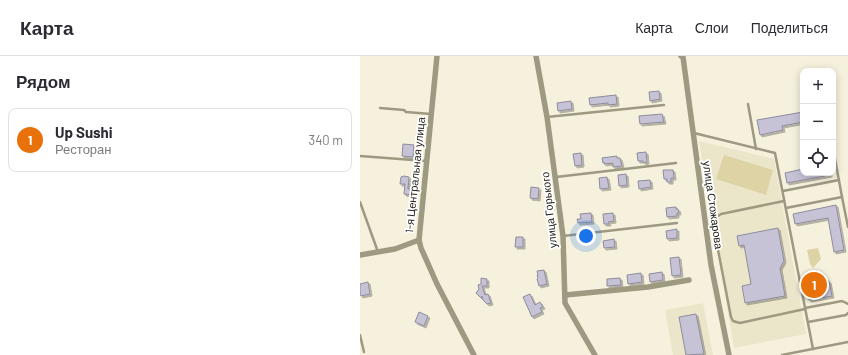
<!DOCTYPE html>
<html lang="ru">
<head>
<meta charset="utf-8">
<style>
  :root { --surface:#fff; --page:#f7f7f7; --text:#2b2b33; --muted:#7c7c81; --line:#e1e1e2; --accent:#2563eb }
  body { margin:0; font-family:Barlow,sans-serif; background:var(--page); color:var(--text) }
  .controls { position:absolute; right:12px; top:12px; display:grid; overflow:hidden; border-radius:8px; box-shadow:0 2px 10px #0003 }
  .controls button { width:36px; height:36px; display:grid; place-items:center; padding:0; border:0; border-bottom:1px solid var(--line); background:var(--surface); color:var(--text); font:20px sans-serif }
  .you { position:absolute; left:226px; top:180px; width:14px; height:14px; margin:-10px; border:3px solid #fff; border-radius:50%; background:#1a73e8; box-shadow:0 0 0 6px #1a73e833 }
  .badge { display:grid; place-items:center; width:26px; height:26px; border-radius:50%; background:var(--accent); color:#fff; font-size:13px; font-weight:700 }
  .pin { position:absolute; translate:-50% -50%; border:2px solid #fff; box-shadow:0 1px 4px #0006 }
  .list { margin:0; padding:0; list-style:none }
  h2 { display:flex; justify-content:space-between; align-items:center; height:52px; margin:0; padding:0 16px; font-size:17px }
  h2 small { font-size:13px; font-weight:400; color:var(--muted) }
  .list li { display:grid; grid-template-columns:26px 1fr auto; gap:12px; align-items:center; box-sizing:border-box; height:64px; margin:0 8px 8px; padding:0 8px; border:1px solid var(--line); border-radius:8px }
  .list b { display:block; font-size:15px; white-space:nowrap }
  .list p { margin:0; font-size:13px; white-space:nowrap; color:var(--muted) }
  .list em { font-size:13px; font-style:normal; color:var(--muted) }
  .icon { flex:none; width:22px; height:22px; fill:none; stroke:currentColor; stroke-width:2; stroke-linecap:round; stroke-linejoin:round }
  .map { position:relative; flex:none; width:488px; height:299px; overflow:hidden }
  header { display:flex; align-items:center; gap:24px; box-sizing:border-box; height:56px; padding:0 20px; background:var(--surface); border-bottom:1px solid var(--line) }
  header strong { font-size:19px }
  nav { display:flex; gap:22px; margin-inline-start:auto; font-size:14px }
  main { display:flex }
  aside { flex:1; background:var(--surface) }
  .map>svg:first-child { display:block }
  .built { fill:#ebe6ca }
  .green { fill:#ddd3a5 }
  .building { fill:#c6c3d6; stroke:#8e8b9d; filter:url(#shadow) }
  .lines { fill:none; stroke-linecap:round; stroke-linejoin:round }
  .lane { stroke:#9e9981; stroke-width:2.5 }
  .street { stroke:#9e9981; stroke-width:5.5 }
  .labels { text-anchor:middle; stroke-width:3.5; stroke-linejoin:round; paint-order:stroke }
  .street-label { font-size:11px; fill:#212019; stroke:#fff }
</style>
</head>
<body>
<header>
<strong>Карта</strong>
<nav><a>Карта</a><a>Слои</a><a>Поделиться</a></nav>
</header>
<main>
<aside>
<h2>Рядом<small></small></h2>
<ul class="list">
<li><span class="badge" style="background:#e8710a">1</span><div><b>Up Sushi</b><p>Ресторан</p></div><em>340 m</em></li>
</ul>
</aside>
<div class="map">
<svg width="488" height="299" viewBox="0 0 488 299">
  <defs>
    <filter id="shadow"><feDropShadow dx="2" dy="2" stdDeviation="0" flood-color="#0004"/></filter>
  </defs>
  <rect width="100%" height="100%" fill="#f5f1dd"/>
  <g class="built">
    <polygon points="339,85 414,103 446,278 374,292"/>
    <polygon points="343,247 353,299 313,299 305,254"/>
  </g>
  <g class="green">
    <polygon points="364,99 413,114 406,139 356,123"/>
    <polygon points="458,192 461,203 453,212 450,208 447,194"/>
  </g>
  <g class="building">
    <polygon points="299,35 300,43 290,45 289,36"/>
    <polygon points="256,39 257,48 248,49 248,47 230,49 229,42"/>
    <polygon points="211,45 212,53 198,55 197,47"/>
    <polygon points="443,56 443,66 422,70 423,74 400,79 397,64"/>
    <polygon points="302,58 304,66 280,68 279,60"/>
    <polygon points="43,88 54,89 53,101 42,100"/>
    <polygon points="286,96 287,106 284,107 283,105 278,105 277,97"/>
    <polygon points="221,97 222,109 215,110 213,98"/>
    <polygon points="257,100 257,102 260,102 262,110 253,111 253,107 244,108 244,106 243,107 242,102"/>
    <polygon points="443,113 443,117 470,117 470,119 427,127 425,117"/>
    <polygon points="303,114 313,114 314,122 311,122 311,126 307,126 307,123 304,123"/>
    <polygon points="266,118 267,129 259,130 258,119"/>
    <polygon points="44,120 49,121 48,133 53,133 52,139 44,138 45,128 40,128 41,121"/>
    <polygon points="247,121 249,132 240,133 239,122"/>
    <polygon points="290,124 291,131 279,133 278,125"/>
    <polygon points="171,131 179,132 178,143 170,142"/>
    <polygon points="476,149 484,194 474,196 468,162 435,168 433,158"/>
    <polygon points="316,151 316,153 318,153 319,157 317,157 317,160 307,161 306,152"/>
    <polygon points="231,157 232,166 218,167 217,163 221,163 220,158"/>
    <polygon points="253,157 254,165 248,166 249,168 244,168 243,158"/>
    <polygon points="418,172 424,205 420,212 425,240 385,247 382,230 391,228 384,189 379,190 377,180"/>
    <polygon points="317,173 317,182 307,183 306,175"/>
    <polygon points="156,181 163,181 163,191 155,191"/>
    <polygon points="254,183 255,191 244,192 243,185"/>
    <polygon points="319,201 321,219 312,220 310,202"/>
    <polygon points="184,214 187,228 179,230 177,223 178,222 177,219 178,219 177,215"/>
    <polygon points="302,216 303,224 290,226 289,218"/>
    <polygon points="281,217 282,226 268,228 267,219"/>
    <polygon points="121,222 127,223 127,230 122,230 125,239 128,238 131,247 127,248 123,244 122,240 121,242 116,237 119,233 118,229 121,228"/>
    <polygon points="260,222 261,229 247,230 247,223"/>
    <polygon points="469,225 472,240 449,244 446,230"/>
    <polygon points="8,226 10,238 1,240 0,238 0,228"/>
    <polygon points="170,238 175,249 180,246 183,251 180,252 182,256 172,261 163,241"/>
    <polygon points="59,256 68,260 64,270 55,266"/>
    <polygon points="336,258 344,298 326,299 319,261"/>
  </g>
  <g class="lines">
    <g class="lane">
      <polyline points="388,48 396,93"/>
      <polyline points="20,52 44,54 46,56 71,58"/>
      <polyline points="187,61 304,49"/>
      <polyline points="334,77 415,97 453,293"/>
      <polyline points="0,100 66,105"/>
      <polyline points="196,121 316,107"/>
      <polyline points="423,135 479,124"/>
      <polyline points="482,141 488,171"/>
      <polyline points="424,145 361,158 355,162 353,168 371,261 373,265 380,267 445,253"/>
      <polyline points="0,146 18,196"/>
      <polyline points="426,152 482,141 473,92"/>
      <polyline points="203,180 317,167"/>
      <polyline points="445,252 482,245 488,248"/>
      <polyline points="448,266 486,259 488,257"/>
      <polyline points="0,279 4,296"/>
      <polyline points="422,299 488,286"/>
    </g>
    <g class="street">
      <polyline points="77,0 59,184 61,192 77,228 114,299"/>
      <polyline points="176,0 187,61 203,180 205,247 235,299"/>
      <polyline points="321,0 323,1 351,209 369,299"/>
      <polyline points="0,199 35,193 59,184"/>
      <polyline points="205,239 288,231 329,224"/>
    </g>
  </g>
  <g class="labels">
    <g class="street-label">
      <text transform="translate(55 119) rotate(-84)" y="4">1-я Центральная улица</text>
      <text transform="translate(353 149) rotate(82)" y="4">улица Стожарова</text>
      <text transform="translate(189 154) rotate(-96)" y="4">улица Горького</text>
    </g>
  </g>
</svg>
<div class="controls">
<button>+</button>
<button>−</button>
<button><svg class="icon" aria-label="locate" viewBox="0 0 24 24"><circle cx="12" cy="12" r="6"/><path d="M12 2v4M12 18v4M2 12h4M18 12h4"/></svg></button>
</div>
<div class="you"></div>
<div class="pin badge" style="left:454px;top:229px;background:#e8710a">1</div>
</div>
</main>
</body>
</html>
